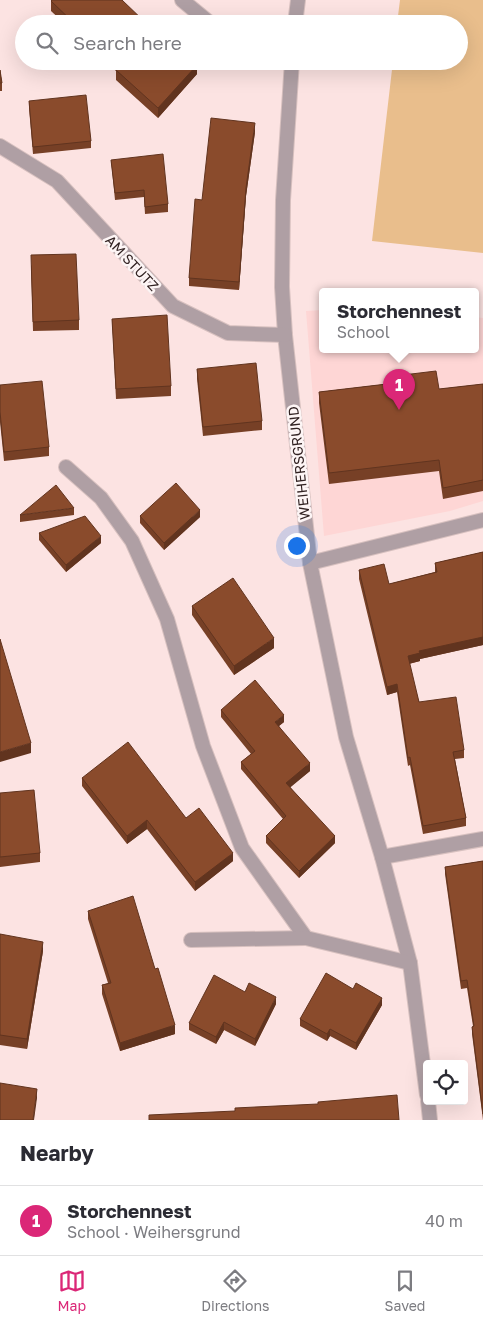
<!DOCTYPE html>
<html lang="en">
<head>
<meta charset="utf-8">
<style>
  :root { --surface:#fff; --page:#f2f2f3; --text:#2b2b33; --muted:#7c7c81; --line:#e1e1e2; --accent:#db2777 }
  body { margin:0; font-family:"Golos Text",sans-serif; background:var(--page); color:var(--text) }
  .controls { position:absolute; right:15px; bottom:15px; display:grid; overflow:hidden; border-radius:5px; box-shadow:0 5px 20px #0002 }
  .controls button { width:45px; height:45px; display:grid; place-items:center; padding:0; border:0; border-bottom:1px solid var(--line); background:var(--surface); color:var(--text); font:25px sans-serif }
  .you { position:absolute; left:296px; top:545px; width:18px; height:18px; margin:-12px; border:4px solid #fff; border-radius:50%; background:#1a73e8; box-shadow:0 0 0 8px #1a73e833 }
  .badge { display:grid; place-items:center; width:32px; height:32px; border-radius:50%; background:var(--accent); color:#fff; font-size:16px; font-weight:700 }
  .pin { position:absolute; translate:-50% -41px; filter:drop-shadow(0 1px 2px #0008) }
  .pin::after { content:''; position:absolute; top:26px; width:18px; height:15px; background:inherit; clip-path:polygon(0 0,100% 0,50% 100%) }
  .popup { position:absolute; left:319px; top:288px; width:160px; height:65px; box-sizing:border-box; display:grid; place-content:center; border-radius:5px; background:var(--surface); filter:drop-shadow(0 1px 4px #0005); font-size:16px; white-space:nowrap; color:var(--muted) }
  .popup b { font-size:19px; color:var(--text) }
  .popup::after { content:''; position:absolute; left:50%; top:100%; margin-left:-10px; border:10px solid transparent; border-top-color:var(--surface) }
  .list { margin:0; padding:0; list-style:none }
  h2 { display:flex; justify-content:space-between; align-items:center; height:65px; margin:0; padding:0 20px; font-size:21px }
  h2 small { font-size:16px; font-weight:400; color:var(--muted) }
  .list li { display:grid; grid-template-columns:32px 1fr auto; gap:15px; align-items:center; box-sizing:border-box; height:70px; padding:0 20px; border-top:1px solid var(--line) }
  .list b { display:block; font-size:19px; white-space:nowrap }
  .list p { margin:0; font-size:16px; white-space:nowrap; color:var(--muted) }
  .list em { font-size:16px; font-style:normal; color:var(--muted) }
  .icon { flex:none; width:28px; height:28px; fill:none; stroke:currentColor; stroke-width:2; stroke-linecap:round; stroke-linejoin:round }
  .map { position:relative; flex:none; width:483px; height:1120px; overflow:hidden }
  .search { position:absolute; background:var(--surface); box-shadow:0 5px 20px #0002; left:15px; right:15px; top:15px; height:55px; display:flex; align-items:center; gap:12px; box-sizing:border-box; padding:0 18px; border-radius:28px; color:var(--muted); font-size:19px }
  .sheet { height:135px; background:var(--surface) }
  nav { display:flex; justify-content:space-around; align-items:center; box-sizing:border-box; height:70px; border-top:1px solid var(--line); background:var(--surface); font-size:14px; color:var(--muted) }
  nav a { display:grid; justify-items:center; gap:2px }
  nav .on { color:var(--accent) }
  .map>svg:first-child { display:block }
  .built { fill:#fed6d5 }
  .green { fill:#e9be8c }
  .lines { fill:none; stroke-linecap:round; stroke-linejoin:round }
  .minor-casing { stroke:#d7c0bf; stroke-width:16 }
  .minor { stroke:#af9fa4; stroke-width:14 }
  .wall { fill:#774026 }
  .shaded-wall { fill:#61341f }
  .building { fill:#8a4b2c; stroke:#61341f }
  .labels { text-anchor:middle; stroke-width:5; stroke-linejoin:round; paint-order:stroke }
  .street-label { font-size:14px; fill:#312222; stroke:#fdf5f5 }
</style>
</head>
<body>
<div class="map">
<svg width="483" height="1120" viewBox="0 0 483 1120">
  <rect width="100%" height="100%" fill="#fce3e2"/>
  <polygon class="built" points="323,310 323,349 475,349 475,317 483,318 483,501 450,511 324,536 306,311"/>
  <polygon class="green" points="400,0 483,0 483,253 372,241 393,61 459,61 459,24 397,24"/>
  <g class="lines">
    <g class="minor-casing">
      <g id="minor">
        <polyline points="182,0 211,24"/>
        <polyline points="295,24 298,0"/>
        <polyline points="292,61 283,200 282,287 285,335 310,563 346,737 382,857 410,963 427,1095"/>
        <polyline points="0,146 57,181 173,306 228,333 285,335"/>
        <polyline points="66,467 101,498 132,541 167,619 203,746 242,848 306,938 410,963"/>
        <polyline points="310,563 483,520"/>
        <polyline points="382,857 483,839"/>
        <polyline points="191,940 306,938"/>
        <polyline points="428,1101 430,1120"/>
      </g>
    </g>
    <use href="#minor" class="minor"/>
  </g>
  <g class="wall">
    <polygon points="51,1 147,24 65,24 51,11"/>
    <polygon points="105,61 193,61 197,74 158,118 116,80 116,71"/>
    <polygon points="323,61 343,61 342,69 323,68"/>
    <polygon points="0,70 2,83 2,91 0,91"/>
    <polygon points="29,101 91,141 91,148 33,154 29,108"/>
    <polygon points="255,132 246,196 239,290 189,286 189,278 202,200"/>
    <polygon points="111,160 168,204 168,212 145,214 144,197 115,200"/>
    <polygon points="31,265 79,320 79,330 33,331"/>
    <polygon points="112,319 171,386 171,396 116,399"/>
    <polygon points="197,369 262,421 262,430 203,436 197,379"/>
    <polygon points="403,375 439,389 483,384 483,491 443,499 439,471 329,484 319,403 319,392 403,382"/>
    <polygon points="0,385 49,447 49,456 4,461 0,422"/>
    <polygon points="74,508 74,515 20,522 20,515"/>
    <polygon points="140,516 200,517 164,550 140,523"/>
    <polygon points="39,533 101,543 66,572 39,540"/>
    <polygon points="483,552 483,645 420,659 420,661 409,664 419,702 464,750 464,758 455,759 466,818 466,826 423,834 410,765 408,766 397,692 387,695 359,579 359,570 389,584 435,572 435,563"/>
    <polygon points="192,606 274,648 234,675 192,615"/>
    <polygon points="221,710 284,722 279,726 310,771 290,787 335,843 299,878 266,843 266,836 283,819 241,769 241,762 251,754 221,717"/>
    <polygon points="82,778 186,818 233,861 195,891 147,829 127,844 82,786"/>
    <polygon points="0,793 40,853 40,862 0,867"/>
    <polygon points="483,861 483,1120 472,1034 472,1027 473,1026 467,988 461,989 445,874 445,867"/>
    <polygon points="88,911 175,1034 120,1051 102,994 102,985 108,983 88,919"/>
    <polygon points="0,934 43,951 27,1049 0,1045"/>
    <polygon points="353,989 382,1005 356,1050 330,1036 327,1041 300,1026 300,1019"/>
    <polygon points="245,992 276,1004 255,1046 224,1030 216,1044 189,1030 189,1023"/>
  </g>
  <g class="shaded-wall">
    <polygon points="197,65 197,74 158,118 158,108"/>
    <polygon points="255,123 255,132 246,196 239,290 239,282 246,188"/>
    <polygon points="200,510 200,517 164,550 164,543"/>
    <polygon points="101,536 101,543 66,572 66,565"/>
    <polygon points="483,637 483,645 420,659 420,661 408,664 408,656 419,651"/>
    <polygon points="274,638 274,648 234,675 234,666"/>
    <polygon points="397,684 397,692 387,695 387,687"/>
    <polygon points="284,715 284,722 275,729 275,722"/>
    <polygon points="31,743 31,753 0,762 0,752"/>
    <polygon points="310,763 310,771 286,791 286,783"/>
    <polygon points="147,820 147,829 127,844 127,836"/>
    <polygon points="335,836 335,843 299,878 299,871"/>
    <polygon points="233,853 233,861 195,891 195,882"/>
    <polygon points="43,942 43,951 27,1049 27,1039"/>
    <polygon points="276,997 276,1004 255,1046 255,1039"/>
    <polygon points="382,998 382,1005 356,1050 356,1043"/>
    <polygon points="224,1022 224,1030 216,1044 216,1037"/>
    <polygon points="175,1025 175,1034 120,1051 120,1043"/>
    <polygon points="330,1029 330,1036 327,1041 327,1034"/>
    <polygon points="37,1089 37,1098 34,1120 33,1120"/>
  </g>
  <g class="building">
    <polygon points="52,0 122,0 147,24 75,24 51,1"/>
    <polygon points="326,22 346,23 346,24 326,24"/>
    <polygon points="115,61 193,61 197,65 158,108 116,70 120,65"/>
    <polygon points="0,70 2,83 0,83"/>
    <polygon points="86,95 91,141 33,147 29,101"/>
    <polygon points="211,118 255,123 246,188 239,282 189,278 195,199 202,200"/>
    <polygon points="163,154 168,204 145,207 144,190 115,193 111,160"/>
    <polygon points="76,254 79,320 33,322 31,255"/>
    <polygon points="167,315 171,386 116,389 112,319"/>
    <polygon points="256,363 262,421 203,427 197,369"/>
    <polygon points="436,371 439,389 483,384 483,480 443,488 439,460 329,473 319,392 404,382 403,375"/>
    <polygon points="42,381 49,447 4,452 0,412 0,385"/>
    <polygon points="176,483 200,510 164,543 140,516"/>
    <polygon points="56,485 74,508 20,515"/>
    <polygon points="85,516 101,536 66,565 39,533"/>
    <polygon points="483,552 483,637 419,651 420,653 408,656 419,702 456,697 464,750 453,752 466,818 423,826 410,757 408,758 397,684 387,687 359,570 384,564 389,584 437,572 435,563"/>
    <polygon points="233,578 274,638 234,666 192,606"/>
    <polygon points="0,639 31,743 0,752"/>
    <polygon points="255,680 284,715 275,722 310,763 286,783 335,836 299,871 266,836 286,816 241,762 255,751 221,710"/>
    <polygon points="128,742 186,818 199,808 233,853 195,882 147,820 127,836 82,778"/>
    <polygon points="34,790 40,853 0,857 0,793"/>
    <polygon points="483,861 483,1114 472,1027 474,1026 467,980 461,981 445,867"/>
    <polygon points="133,896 155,969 158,968 175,1025 120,1043 102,985 111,983 88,911"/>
    <polygon points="0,934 43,942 27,1039 0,1035"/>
    <polygon points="326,973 353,989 356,983 382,998 356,1043 330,1029 327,1034 300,1019"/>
    <polygon points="214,975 245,992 249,983 276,997 255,1039 224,1022 216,1037 189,1023"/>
    <polygon points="0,1083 37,1089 33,1120 0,1120"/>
    <polygon points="397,1095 399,1120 149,1120 149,1115 235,1111 235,1108 318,1104 318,1102"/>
  </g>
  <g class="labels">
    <g class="street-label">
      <text transform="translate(132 263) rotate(47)" y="5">AM STUTZ</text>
      <text transform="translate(299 463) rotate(-96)" y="5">WEIHERSGRUND</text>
    </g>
  </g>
</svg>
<div class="controls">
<button><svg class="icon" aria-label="locate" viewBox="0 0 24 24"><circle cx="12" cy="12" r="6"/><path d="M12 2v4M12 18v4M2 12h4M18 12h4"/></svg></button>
</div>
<div class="you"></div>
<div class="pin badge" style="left:399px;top:410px">1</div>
<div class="popup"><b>Storchennest</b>School</div>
<div class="search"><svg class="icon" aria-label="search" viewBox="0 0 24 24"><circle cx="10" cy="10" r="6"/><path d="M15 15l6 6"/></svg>Search here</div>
</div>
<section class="sheet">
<h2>Nearby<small></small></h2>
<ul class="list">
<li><span class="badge">1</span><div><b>Storchennest</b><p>School · Weihersgrund</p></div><em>40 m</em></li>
</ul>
</section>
<nav>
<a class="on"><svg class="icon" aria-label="map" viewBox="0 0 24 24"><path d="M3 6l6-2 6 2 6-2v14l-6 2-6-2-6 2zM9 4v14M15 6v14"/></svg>Map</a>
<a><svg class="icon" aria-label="directions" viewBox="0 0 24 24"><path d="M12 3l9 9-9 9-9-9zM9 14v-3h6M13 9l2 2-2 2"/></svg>Directions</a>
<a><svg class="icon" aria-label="saved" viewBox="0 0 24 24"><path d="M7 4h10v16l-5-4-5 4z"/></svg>Saved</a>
</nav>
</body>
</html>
